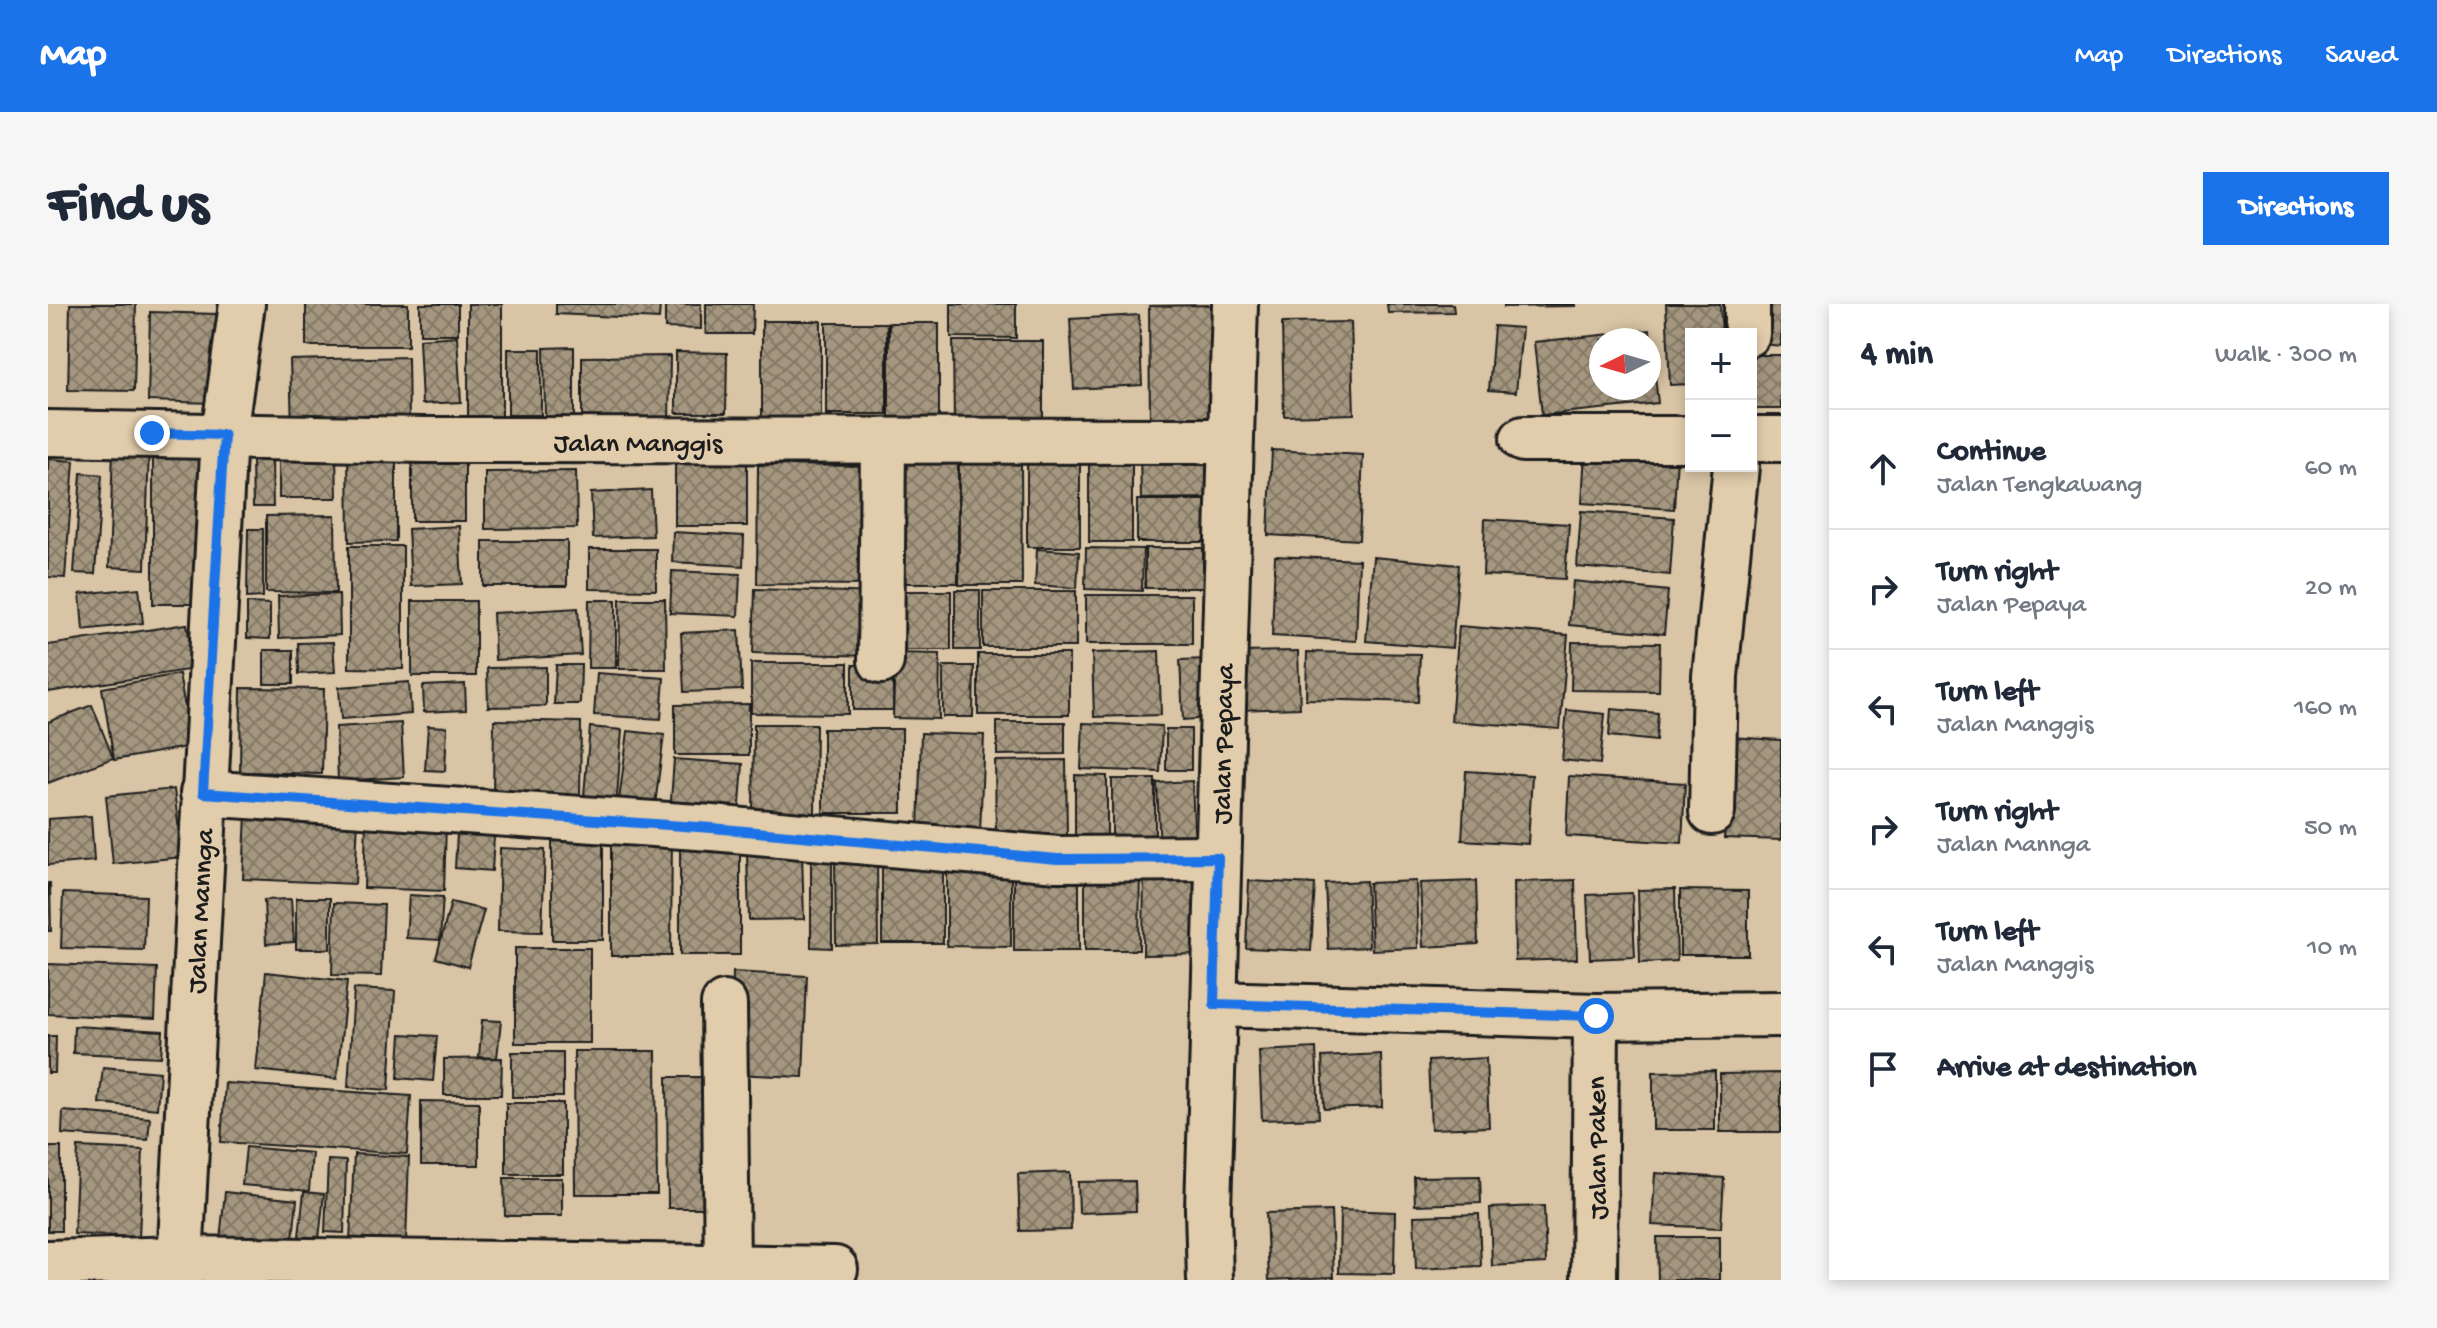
<!DOCTYPE html>
<html lang="en">
<head>
<meta charset="utf-8">
<style>
  :root { --surface:#fff; --page:#f6f6f7; --text:#1f2937; --muted:#747a83; --line:#e0e1e3; --accent:#1a73e8 }
  body { margin:0; font-family:"Gochi Hand",sans-serif; background:var(--page); color:var(--text) }
  .controls { position:absolute; right:24px; top:24px; display:grid; overflow:hidden; border-radius:0px; box-shadow:0 4px 12px #0003 }
  .controls button { width:72px; height:72px; display:grid; place-items:center; padding:0; border:0; border-bottom:2px solid var(--line); background:var(--surface); color:var(--text); font:40px sans-serif }
  .compass { position:absolute; left:1541px; top:24px; width:72px; height:72px; border-radius:50%; background:var(--surface); box-shadow:0 4px 12px #0003; rotate:265deg }
  .stop { position:absolute; width:24px; height:24px; margin:-18px; border:6px solid #1a73e8; border-radius:50%; background:#fff }
  .stop.end { background:#1a73e8; border-color:#fff; box-shadow:0 2px 8px #0008 }
  .list { margin:0; padding:0; list-style:none }
  h2 { display:flex; justify-content:space-between; align-items:center; height:104px; margin:0; padding:0 32px; font-size:34px }
  h2 small { font-size:26px; font-weight:400; color:var(--muted) }
  .list li { display:grid; grid-template-columns:52px 1fr auto; gap:24px; align-items:center; box-sizing:border-box; height:120px; padding:0 32px; border-top:2px solid var(--line) }
  .list b { display:block; font-size:30px; white-space:nowrap }
  .list p { margin:0; font-size:26px; white-space:nowrap; color:var(--muted) }
  .list em { font-size:26px; font-style:normal; color:var(--muted) }
  .icon { flex:none; width:44px; height:44px; fill:none; stroke:currentColor; stroke-width:2; stroke-linecap:round; stroke-linejoin:round }
  .map { position:relative; flex:none; width:1733px; height:976px; overflow:hidden; border-radius:0px }
  header { display:flex; align-items:center; gap:48px; box-sizing:border-box; height:112px; padding:0 40px; background:var(--accent); color:#fff }
  header strong { font-size:38px }
  nav { display:flex; gap:44px; margin-inline-start:auto; font-size:28px }
  .intro { display:flex; align-items:center; justify-content:space-between; box-sizing:border-box; height:192px; padding:0 48px }
  h1 { margin:0; font-size:56px }
  .button { padding:20px 36px; border-radius:0px; background:var(--accent); color:#fff; font-size:28px; font-weight:700 }
  main { display:flex; gap:48px; padding:0 48px }
  aside { flex:1; background:var(--surface); border-radius:0px; box-shadow:0 4px 12px #0003 }
  .map>svg:first-child { display:block }
  .building { fill:url(#building-cross-hatch); stroke:#1c1c1c; stroke-width:2; fill-rule:evenodd }
  .lines { fill:none; stroke-linecap:round; stroke-linejoin:round }
  .minor-casing { stroke:#1c1c1c; stroke-width:50 }
  .minor { stroke:#e1ccab; stroke-width:44 }
  .route { stroke:#1a73e8; stroke-width:10 }
  .labels { text-anchor:middle; stroke-width:6; stroke-linejoin:round; paint-order:stroke }
  .street-label { font-size:28px; fill:#1c1c1c; stroke:#e1ccab }
</style>
</head>
<body>
<header>
<strong>Map</strong>
<nav><a>Map</a><a>Directions</a><a>Saved</a></nav>
</header>
<div class="intro"><h1>Find us</h1><a class="button">Directions</a></div>
<main>
<div class="map">
<svg width="1733" height="976" viewBox="0 0 1733 976">
  <defs>
    <pattern id="building-cross-hatch" width="8" height="8" patternUnits="userSpaceOnUse" patternTransform="scale(2)"><rect width="8" height="8" fill="#a4967f"/><path d="M0 0l8 8M0 8l8-8" fill="none" stroke="#857a67"/></pattern>
  </defs>
  <rect width="100%" height="100%" fill="#d9c5a5"/>
  <filter id="ink" filterUnits="userSpaceOnUse"><feTurbulence type="fractalNoise" baseFrequency=".0125" numOctaves="2"/><feDisplacementMap in="SourceGraphic" scale="16" xChannelSelector="R" yChannelSelector="G"/><feConvolveMatrix kernelMatrix="1 2 1 2 8 2 1 2 1" color-interpolation-filters="sRGB"/></filter>
  <g filter="url(#ink)">
    <g class="building">
      <polygon points="22,0 88,0 86,87 20,86"/>
      <rect x="258" y="0" width="102" height="42"/>
      <rect x="372" y="0" width="38" height="30"/>
      <rect x="420" y="0" width="34" height="113"/>
      <polygon points="508,0 612,0 611,15 508,10"/>
      <polygon points="617,0 653,0 653,25 617,24"/>
      <polygon points="658,0 705,0 704,30 658,30"/>
      <polygon points="903,0 968,0 968,34 903,33"/>
      <polygon points="1339,0 1405,0 1406,8 1340,9"/>
      <polygon points="1456,0 1527,0 1527,2 1456,3"/>
      <polygon points="1618,0 1672,0 1674,30 1643,30 1643,80 1622,81"/>
      <polygon points="1718,0 1733,0 1733,42 1715,40"/>
      <polygon points="1163,1 1165,117 1102,117 1101,2"/>
      <polygon points="102,8 169,10 166,99 100,97"/>
      <polygon points="1091,11 1094,81 1026,85 1022,15"/>
      <rect x="714" y="17" width="59" height="96"/>
      <polygon points="1303,18 1306,110 1236,112 1234,19"/>
      <rect x="778" y="19" width="61" height="91"/>
      <rect x="841" y="19" width="50" height="94"/>
      <polygon points="1446,22 1474,24 1468,88 1441,86"/>
      <path d="M1602,26L1610,99L1494,111L1486,38ZM1553,36H1601V84H1553Z"/>
      <polygon points="409,32 413,98 374,100 371,35"/>
      <polygon points="905,37 995,37 995,117 906,118"/>
      <polygon points="526,43 526,117 497,116 496,44"/>
      <rect x="460" y="45" width="33" height="66"/>
      <polygon points="628,48 679,49 678,109 628,109"/>
      <rect x="1703" y="51" width="30" height="54"/>
      <polygon points="622,52 621,122 534,123 534,53"/>
      <polygon points="360,53 361,120 244,123 242,56"/>
      <rect x="105" y="143" width="52" height="157"/>
      <polygon points="65,145 101,146 97,265 61,263"/>
      <polygon points="300,146 348,146 348,237 301,238"/>
      <polygon points="1224,146 1315,151 1311,236 1220,231"/>
      <polygon points="1537,147 1629,153 1626,205 1534,199"/>
      <polygon points="1162,149 1163,194 1093,195 1092,150"/>
      <polygon points="288,150 289,194 231,194 231,151"/>
      <rect x="839" y="151" width="71" height="128"/>
      <polygon points="364,154 417,155 417,217 364,217"/>
      <polygon points="0,155 26,157 17,274 0,273"/>
      <polygon points="224,156 225,203 205,203 204,157"/>
      <polygon points="699,157 699,222 627,222 627,158"/>
      <rect x="1041" y="159" width="43" height="79"/>
      <polygon points="911,160 973,160 974,281 911,281"/>
      <rect x="979" y="160" width="53" height="83"/>
      <polygon points="710,161 823,162 821,281 709,280"/>
      <polygon points="528,167 529,224 437,225 437,168"/>
      <polygon points="33,169 54,171 47,270 26,269"/>
      <polygon points="603,186 605,232 545,234 543,189"/>
      <rect x="1089" y="196" width="71" height="42"/>
      <polygon points="1533,207 1626,214 1622,271 1529,263"/>
      <polygon points="287,211 288,289 218,288 218,212"/>
      <polygon points="1437,215 1521,220 1517,275 1435,271"/>
      <polygon points="411,222 414,280 363,282 360,225"/>
      <polygon points="200,225 215,225 215,293 199,294"/>
      <polygon points="625,228 696,232 695,262 624,258"/>
      <rect x="435" y="237" width="84" height="45"/>
      <polygon points="301,242 355,242 355,365 301,364"/>
      <polygon points="1038,244 1095,245 1094,287 1037,285"/>
      <rect x="1097" y="244" width="58" height="40"/>
      <polygon points="541,245 608,245 608,286 541,285"/>
      <polygon points="989,245 1031,248 1029,284 987,281"/>
      <polygon points="1227,252 1311,256 1308,337 1224,332"/>
      <polygon points="1325,253 1411,261 1404,344 1318,337"/>
      <polygon points="624,267 692,270 690,312 622,309"/>
      <polygon points="1525,277 1620,287 1616,330 1521,321"/>
      <polygon points="91,284 95,319 35,326 32,290"/>
      <polygon points="707,285 830,289 828,352 705,349"/>
      <rect x="907" y="286" width="25" height="60"/>
      <rect x="843" y="287" width="60" height="59"/>
      <rect x="935" y="287" width="93" height="56"/>
      <polygon points="291,290 292,331 231,334 230,292"/>
      <rect x="1038" y="291" width="106" height="49"/>
      <polygon points="572,295 617,295 618,365 571,365"/>
      <polygon points="541,296 568,296 568,364 540,364"/>
      <rect x="364" y="297" width="64" height="75"/>
      <polygon points="199,299 222,300 222,335 199,334"/>
      <polygon points="530,304 533,351 447,356 445,309"/>
      <polygon points="139,320 146,365 0,388 0,341"/>
      <polygon points="1411,322 1520,331 1512,425 1403,417"/>
      <polygon points="691,326 694,386 636,388 633,329"/>
      <polygon points="285,338 287,368 251,370 250,339"/>
      <polygon points="1524,338 1612,339 1611,387 1523,386"/>
      <rect x="216" y="346" width="29" height="34"/>
      <polygon points="1111,347 1113,411 1046,413 1044,349"/>
      <polygon points="1250,347 1252,404 1191,406 1190,348"/>
      <polygon points="1259,348 1372,350 1370,398 1258,395"/>
      <polygon points="847,349 892,350 891,415 845,414"/>
      <rect x="930" y="350" width="91" height="61"/>
      <polygon points="1160,355 1163,414 1135,416 1132,356"/>
      <polygon points="703,359 800,359 800,410 703,409"/>
      <polygon points="508,361 533,361 532,400 506,400"/>
      <rect x="805" y="361" width="40" height="45"/>
      <polygon points="895,362 926,362 925,413 895,413"/>
      <polygon points="498,363 498,402 440,403 439,364"/>
      <polygon points="549,369 616,374 613,415 546,411"/>
      <polygon points="131,370 144,442 66,456 54,384"/>
      <polygon points="361,378 363,410 293,415 291,383"/>
      <polygon points="417,380 418,406 376,408 375,382"/>
      <polygon points="193,384 276,385 274,470 192,468"/>
      <polygon points="701,400 701,451 627,451 627,401"/>
      <polygon points="44,401 65,454 0,479 0,418"/>
      <polygon points="1563,405 1610,409 1608,437 1561,432"/>
      <polygon points="1519,406 1557,410 1552,460 1514,456"/>
      <polygon points="446,416 533,418 532,494 445,491"/>
      <polygon points="949,418 1017,418 1017,450 949,451"/>
      <polygon points="353,419 356,473 290,477 288,423"/>
      <polygon points="1035,419 1114,422 1112,468 1033,465"/>
      <polygon points="706,420 768,420 767,509 705,508"/>
      <polygon points="380,422 399,423 397,467 377,466"/>
      <polygon points="542,423 574,426 568,506 535,502"/>
      <rect x="775" y="425" width="79" height="84"/>
      <rect x="1118" y="425" width="25" height="41"/>
      <polygon points="580,427 616,431 606,509 570,504"/>
      <polygon points="873,429 936,431 932,529 870,527"/>
      <polygon points="1681,433 1733,436 1733,536 1676,534"/>
      <polygon points="626,455 695,460 691,514 622,510"/>
      <polygon points="1018,456 1019,532 948,533 947,457"/>
      <polygon points="1418,467 1484,471 1480,540 1414,536"/>
      <polygon points="1027,471 1059,472 1059,538 1027,538"/>
      <polygon points="1521,472 1637,479 1634,539 1518,532"/>
      <rect x="1064" y="475" width="43" height="68"/>
      <polygon points="1144,477 1147,546 1112,548 1109,479"/>
      <polygon points="126,485 134,553 65,560 58,492"/>
      <polygon points="198,509 310,514 307,580 195,575"/>
      <polygon points="43,512 46,557 0,561 0,515"/>
      <polygon points="410,512 447,515 444,567 407,564"/>
      <polygon points="318,517 398,520 396,587 316,584"/>
      <rect x="504" y="520" width="51" height="116"/>
      <polygon points="563,524 624,524 623,652 563,652"/>
      <rect x="632" y="532" width="60" height="119"/>
      <polygon points="452,544 497,546 494,628 450,627"/>
      <polygon points="754,549 756,615 701,616 699,550"/>
      <polygon points="899,551 963,551 963,643 899,642"/>
      <polygon points="763,553 784,553 784,644 763,643"/>
      <polygon points="787,554 829,554 830,640 788,641"/>
      <rect x="834" y="556" width="61" height="83"/>
      <rect x="966" y="556" width="65" height="91"/>
      <polygon points="1037,558 1092,558 1091,646 1037,646"/>
      <polygon points="1096,562 1159,562 1159,650 1095,651"/>
      <polygon points="1527,576 1529,655 1467,657 1466,578"/>
      <polygon points="1201,577 1267,580 1263,647 1198,644"/>
      <polygon points="1318,577 1321,643 1280,645 1277,579"/>
      <polygon points="1368,577 1370,644 1324,646 1321,579"/>
      <polygon points="1428,577 1430,640 1375,643 1372,579"/>
      <polygon points="0,579 2,579 3,627 0,627"/>
      <polygon points="1627,585 1629,657 1592,659 1590,586"/>
      <polygon points="1632,586 1700,587 1700,651 1632,651"/>
      <polygon points="15,589 98,592 96,646 13,644"/>
      <polygon points="1584,589 1587,653 1542,655 1539,591"/>
      <polygon points="361,591 395,593 392,636 358,634"/>
      <rect x="248" y="594" width="34" height="51"/>
      <polygon points="243,595 246,638 218,640 216,596"/>
      <polygon points="403,598 436,606 420,663 388,654"/>
      <polygon points="286,599 336,601 333,672 284,671"/>
      <rect x="467" y="644" width="75" height="95"/>
      <polygon points="0,660 109,664 107,715 0,710"/>
      <polygon points="218,668 299,677 289,775 208,766"/>
      <polygon points="685,668 759,672 755,773 681,770"/>
      <polygon points="306,685 347,687 341,786 300,783"/>
      <polygon points="434,716 453,717 449,754 431,753"/>
      <polygon points="26,722 115,727 113,753 25,749"/>
      <polygon points="353,730 389,732 385,777 350,774"/>
      <polygon points="0,732 8,732 7,769 0,769"/>
      <polygon points="1268,744 1271,814 1214,816 1211,747"/>
      <polygon points="526,747 608,747 609,890 527,890"/>
      <rect x="464" y="748" width="51" height="45"/>
      <polygon points="1333,750 1334,803 1276,805 1274,753"/>
      <polygon points="454,754 453,791 396,791 396,755"/>
      <polygon points="1438,754 1441,823 1383,825 1380,757"/>
      <polygon points="55,763 112,768 109,805 51,799"/>
      <polygon points="1667,767 1667,826 1605,826 1605,768"/>
      <polygon points="1733,769 1733,828 1672,828 1672,770"/>
      <polygon points="619,773 666,773 666,904 620,904"/>
      <polygon points="177,779 363,792 359,850 173,838"/>
      <polygon points="373,797 431,798 431,861 373,861"/>
      <rect x="458" y="799" width="57" height="71"/>
      <polygon points="15,807 102,814 100,836 14,830"/>
      <rect x="0" y="843" width="13" height="84"/>
      <polygon points="30,843 95,846 91,933 26,930"/>
      <polygon points="198,843 264,849 261,887 194,881"/>
      <polygon points="306,850 361,853 358,939 302,937"/>
      <polygon points="280,856 298,857 296,929 277,928"/>
      <polygon points="1022,868 1023,926 972,927 970,870"/>
      <polygon points="1607,869 1676,874 1673,924 1604,921"/>
      <polygon points="1432,872 1433,899 1367,901 1366,873"/>
      <polygon points="456,874 514,874 514,912 457,912"/>
      <polygon points="1087,877 1088,907 1031,909 1030,878"/>
      <polygon points="177,888 249,896 243,953 171,945"/>
      <polygon points="256,888 276,890 270,944 250,941"/>
      <polygon points="1496,902 1498,959 1444,962 1442,904"/>
      <polygon points="1292,906 1347,908 1346,970 1291,969"/>
      <polygon points="1283,907 1286,973 1221,976 1218,909"/>
      <polygon points="1431,910 1433,962 1368,965 1366,912"/>
      <polygon points="1609,933 1672,933 1672,976 1610,976"/>
    </g>
    <g class="lines">
      <g class="minor-casing">
        <g id="minor">
          <polyline points="1699,30 1699,0"/>
          <polyline points="0,129 377,136 1180,137"/>
          <polyline points="1475,135 1643,135"/>
          <polyline points="1703,135 1733,135"/>
          <polyline points="833,357 835,139"/>
          <polyline points="155,489 664,524 1009,555 1170,554"/>
          <polyline points="1664,508 1667,372 1688,162"/>
          <polyline points="676,700 679,963"/>
          <polyline points="1166,700 1548,712 1733,710"/>
          <polyline points="0,959 133,955 787,965"/>
          <polyline points="131,976 176,131 194,0"/>
          <polyline points="1162,976 1160,905 1187,0"/>
          <polyline points="1546,976 1548,712"/>
        </g>
      </g>
      <use href="#minor" class="minor"/>
    </g>
  </g>
  <g class="lines" filter="url(#ink)">
    <polyline class="route" points="104,129 176,131 155,489 664,524 1009,555 1170,554 1166,700 1548,712"/>
  </g>
  <g class="labels">
    <g class="street-label">
      <text x="590" y="147">Jalan Manggis</text>
      <text transform="translate(1173 440) rotate(-89)" y="10">Jalan Pepaya</text>
      <text transform="translate(150 607) rotate(-87)" y="10">Jalan Mannga</text>
      <text transform="translate(1547 844) rotate(-91)" y="10">Jalan Paken</text>
    </g>
  </g>
</svg>
<div class="controls">
<button>+</button>
<button>−</button>
</div>
<svg class="compass" viewBox="-18 -18 36 36"><path d="M0-13l5 13h-10z" fill="#e53935"/><path d="M0 13l5-13h-10z" fill="#747a83"/></svg>
<div class="stop" style="left:1548px;top:712px"></div>
<div class="stop end" style="left:104px;top:129px"></div>
</div>
<aside>
<h2>4 min<small>Walk · 300 m</small></h2>
<ul class="list">
<li><svg class="icon" aria-label="ahead" viewBox="0 0 24 24"><path d="M12 20V5M6 11l6-6 6 6"/></svg><div><b>Continue</b><p>Jalan Tengkawang</p></div><em>60 m</em></li>
<li><svg class="icon" aria-label="right" viewBox="0 0 24 24"><path d="M7 20v-9h11M14 6l5 5-5 5"/></svg><div><b>Turn right</b><p>Jalan Pepaya</p></div><em>20 m</em></li>
<li><svg class="icon" aria-label="left" viewBox="0 0 24 24"><path d="M17 20v-9H6M10 6l-5 5 5 5"/></svg><div><b>Turn left</b><p>Jalan Manggis</p></div><em>160 m</em></li>
<li><svg class="icon" aria-label="right" viewBox="0 0 24 24"><path d="M7 20v-9h11M14 6l5 5-5 5"/></svg><div><b>Turn right</b><p>Jalan Mannga</p></div><em>50 m</em></li>
<li><svg class="icon" aria-label="left" viewBox="0 0 24 24"><path d="M17 20v-9H6M10 6l-5 5 5 5"/></svg><div><b>Turn left</b><p>Jalan Manggis</p></div><em>10 m</em></li>
<li><svg class="icon" aria-label="arrive" viewBox="0 0 24 24"><path d="M6 21V4h12l-3 4 3 4H6"/></svg><div><b>Arrive at destination</b></div></li>
</ul>
</aside>
</main>
</body>
</html>
